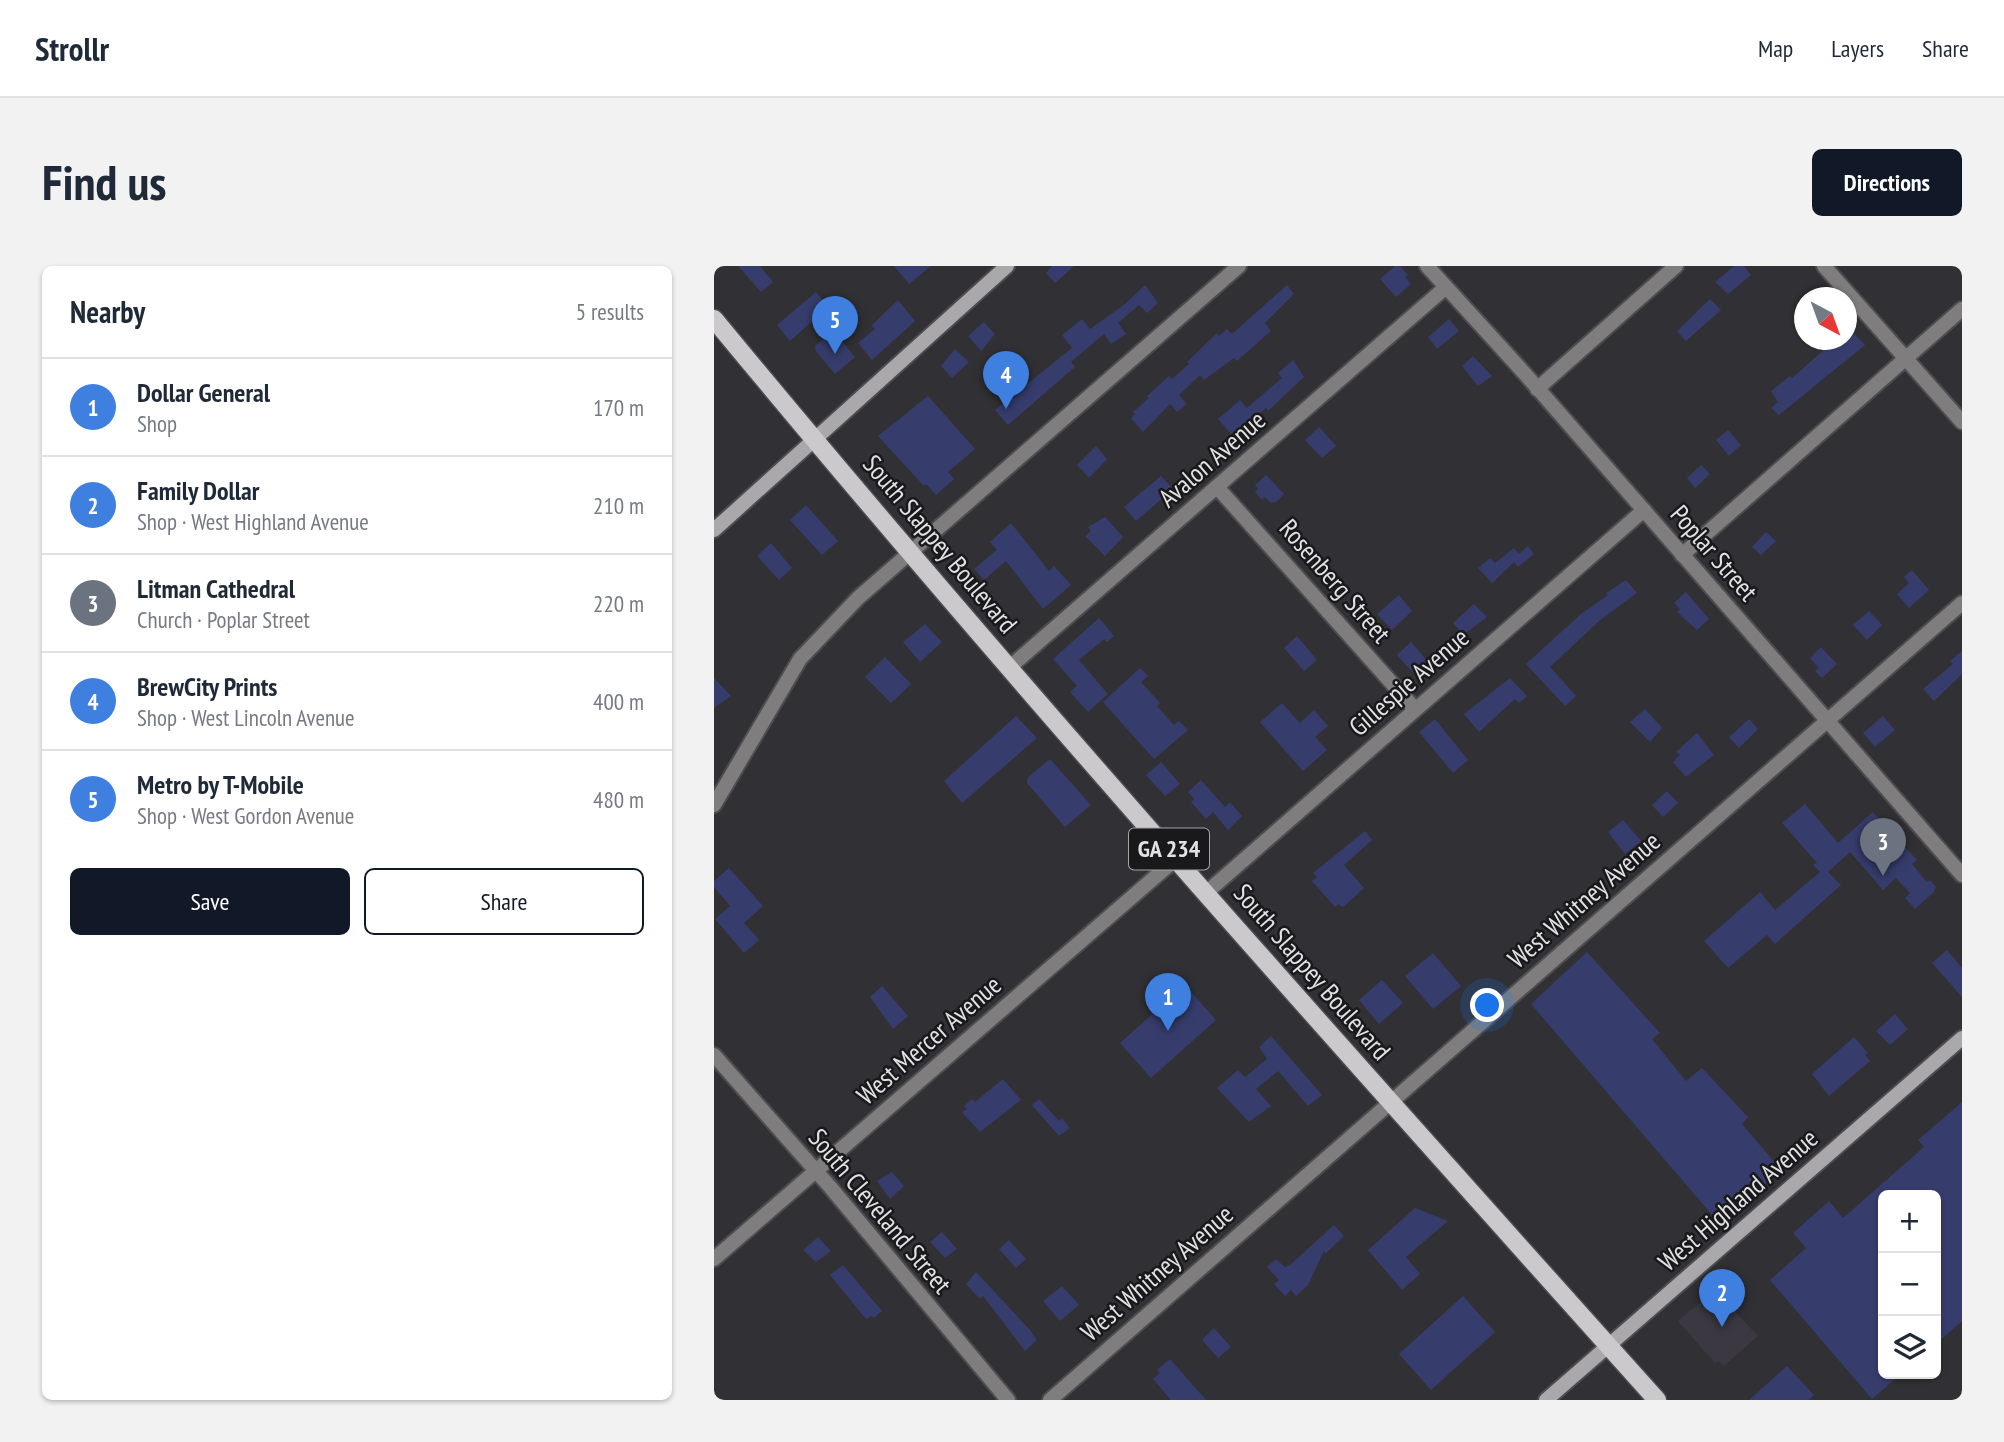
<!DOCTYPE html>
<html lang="en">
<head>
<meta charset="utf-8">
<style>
  :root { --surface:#fff; --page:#f2f2f3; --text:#1f2937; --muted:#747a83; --line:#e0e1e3; --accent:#111827 }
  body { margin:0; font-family:"PT Sans Narrow",sans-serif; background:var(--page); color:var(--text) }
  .controls { position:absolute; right:21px; bottom:21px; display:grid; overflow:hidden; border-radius:10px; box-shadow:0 2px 5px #0004 }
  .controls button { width:63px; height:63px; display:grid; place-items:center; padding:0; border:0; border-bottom:2px solid var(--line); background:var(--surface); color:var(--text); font:35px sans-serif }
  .compass { position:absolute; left:1080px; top:21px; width:63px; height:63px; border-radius:50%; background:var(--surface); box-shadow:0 2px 5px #0004; rotate:139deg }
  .you { position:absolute; left:774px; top:740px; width:24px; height:24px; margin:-18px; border:5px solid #fff; border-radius:50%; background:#1a73e8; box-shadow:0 0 0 10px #1a73e833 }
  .badge { display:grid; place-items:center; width:46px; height:46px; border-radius:50%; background:var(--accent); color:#fff; font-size:23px; font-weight:700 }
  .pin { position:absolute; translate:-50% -58px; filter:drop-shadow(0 2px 4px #0008) }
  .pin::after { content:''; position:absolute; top:37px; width:24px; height:21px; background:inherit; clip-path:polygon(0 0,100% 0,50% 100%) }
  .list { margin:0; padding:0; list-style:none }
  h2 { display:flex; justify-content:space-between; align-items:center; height:91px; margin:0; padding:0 28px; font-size:30px }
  h2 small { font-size:23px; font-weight:400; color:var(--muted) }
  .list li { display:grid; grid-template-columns:46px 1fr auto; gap:21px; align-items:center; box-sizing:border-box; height:98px; padding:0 28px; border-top:2px solid var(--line) }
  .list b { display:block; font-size:26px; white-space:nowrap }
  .list p { margin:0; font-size:23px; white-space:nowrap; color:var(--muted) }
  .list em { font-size:23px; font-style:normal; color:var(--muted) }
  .actions { display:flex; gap:14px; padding:21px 28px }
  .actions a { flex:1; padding:16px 0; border:2px solid var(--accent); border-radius:10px; text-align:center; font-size:24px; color:var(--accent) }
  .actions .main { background:var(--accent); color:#fff }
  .icon { flex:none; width:38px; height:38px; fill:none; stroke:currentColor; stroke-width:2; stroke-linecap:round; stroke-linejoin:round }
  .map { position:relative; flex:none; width:1248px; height:1134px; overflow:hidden; border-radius:10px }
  header { display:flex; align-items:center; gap:42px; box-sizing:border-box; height:98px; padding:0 35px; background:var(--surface); border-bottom:2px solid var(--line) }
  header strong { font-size:33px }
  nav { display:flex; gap:38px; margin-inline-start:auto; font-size:24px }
  .intro { display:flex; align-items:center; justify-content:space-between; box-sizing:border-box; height:168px; padding:0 42px }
  h1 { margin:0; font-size:49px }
  .button { padding:18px 32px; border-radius:10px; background:var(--accent); color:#fff; font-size:24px; font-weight:700 }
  main { display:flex; gap:42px; padding:0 42px }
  aside { flex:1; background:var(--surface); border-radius:10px; box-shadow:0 2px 5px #0004 }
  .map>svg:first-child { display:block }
  .built { fill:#3b3841 }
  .building { fill:#363d6c }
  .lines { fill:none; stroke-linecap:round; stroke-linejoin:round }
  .street-casing { stroke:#4d4c50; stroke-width:18 }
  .secondary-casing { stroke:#4d4c50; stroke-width:18 }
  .primary-casing { stroke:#4d4c50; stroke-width:21 }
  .street { stroke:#7f7d7e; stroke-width:14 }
  .secondary { stroke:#aaa8aa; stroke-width:14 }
  .primary { stroke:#ccc9cc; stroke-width:18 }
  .labels { text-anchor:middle; stroke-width:5; stroke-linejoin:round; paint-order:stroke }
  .shield { fill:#19181a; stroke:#a6a5a7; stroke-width:2 }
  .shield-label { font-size:24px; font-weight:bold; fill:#e2e1e4 }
  .street-label { font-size:26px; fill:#e2e1e4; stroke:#19181a }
</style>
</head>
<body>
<header>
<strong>Strollr</strong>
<nav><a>Map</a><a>Layers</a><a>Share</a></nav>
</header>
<div class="intro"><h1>Find us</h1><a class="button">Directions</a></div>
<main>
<aside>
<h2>Nearby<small>5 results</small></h2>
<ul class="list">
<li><span class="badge" style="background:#3f7fe0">1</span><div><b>Dollar General</b><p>Shop</p></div><em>170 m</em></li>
<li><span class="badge" style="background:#3f7fe0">2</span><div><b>Family Dollar</b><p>Shop · West Highland Avenue</p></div><em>210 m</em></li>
<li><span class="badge" style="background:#6b7280">3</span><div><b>Litman Cathedral</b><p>Church · Poplar Street</p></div><em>220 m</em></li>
<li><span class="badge" style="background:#3f7fe0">4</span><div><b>BrewCity Prints</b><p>Shop · West Lincoln Avenue</p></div><em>400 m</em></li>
<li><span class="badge" style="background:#3f7fe0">5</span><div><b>Metro by T-Mobile</b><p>Shop · West Gordon Avenue</p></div><em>480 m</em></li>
</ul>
<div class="actions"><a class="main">Save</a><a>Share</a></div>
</aside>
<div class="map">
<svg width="1248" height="1134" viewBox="0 0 1248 1134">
  <rect width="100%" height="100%" fill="#313034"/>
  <polygon class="built" points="1001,1024 1044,1070 1010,1100 1005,1095 1001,1097 964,1055"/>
  <g class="building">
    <polygon points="24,0 46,0 59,16 47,26"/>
    <polygon points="180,0 217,0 195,18"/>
    <polygon points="338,0 360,0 341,17 332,7"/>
    <polygon points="681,0 686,0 694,9 691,11 697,18 682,31 666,13"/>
    <polygon points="1020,0 1030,0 1037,9 1014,28 1001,16"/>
    <polygon points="431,19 444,37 433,47 425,39 404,57 412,68 397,78 390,68 357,96 361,101 294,159 281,144 358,82 348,69 368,53 376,63 411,38"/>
    <polygon points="573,19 580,28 551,57 557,65 523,95 520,92 490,114 486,109 465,129 473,138 463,146 456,138 429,166 417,152 421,148 419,146 435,132 433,130 455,110 458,113 475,98 473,96 503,67 505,70 513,63 518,68"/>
    <polygon points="102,26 114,41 76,75 63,59"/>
    <polygon points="996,33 1007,44 972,75 963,65"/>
    <polygon points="184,34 201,55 158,94 144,77 161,63 157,60"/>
    <polygon points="735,53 745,65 723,83 714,71"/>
    <polygon points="270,56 281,68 267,85 254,70"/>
    <polygon points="1132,60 1151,79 1065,149 1057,142 1064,136 1057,125 1076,110 1078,112 1121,74 1132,74"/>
    <polygon points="119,65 141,91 121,108 102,85 101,80"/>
    <polygon points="241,83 255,96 238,112 227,100"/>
    <polygon points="759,90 778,110 764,120 748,100"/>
    <polygon points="579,94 590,111 554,145 552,142 519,170 504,153 526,134 533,142 568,112 564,107"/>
    <polygon points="214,130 261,183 234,206 240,213 222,229 212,218 210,220 164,170"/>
    <polygon points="605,161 622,180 608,192 591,174"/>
    <polygon points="1014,164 1027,179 1015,190 1002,174"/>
    <polygon points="382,180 393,193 375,212 363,199"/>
    <polygon points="987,199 996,208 981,222 973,212"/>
    <polygon points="552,209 570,228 562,236 557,237 551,231 548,234 541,226 544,223 541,219"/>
    <polygon points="447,210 459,223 422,255 410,241"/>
    <polygon points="92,239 124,275 108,289 76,254"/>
    <polygon points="391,251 409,271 391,290 371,270 377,265 374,261"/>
    <polygon points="297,257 335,305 340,300 357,319 329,343 292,295 270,314 260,303 283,284 276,276"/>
    <polygon points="1052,266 1062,275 1047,289 1038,281"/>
    <polygon points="57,277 78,302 65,314 43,290"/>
    <polygon points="814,280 820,288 804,301 800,296 778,317 764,302 776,292 781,297 800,282 805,288"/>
    <polygon points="1198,304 1215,324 1195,342 1183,328 1195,317 1190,311"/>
    <polygon points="912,314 923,327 885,355 836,401 862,430 851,440 812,398 867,348 894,329 892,327"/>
    <polygon points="972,326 995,353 983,364 963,346 966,343 960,337"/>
    <polygon points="685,329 698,345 678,364 663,348"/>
    <polygon points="760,338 773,351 752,367 749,363 747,366 739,357"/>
    <polygon points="1155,345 1168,359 1153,374 1139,359"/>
    <polygon points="385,352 400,370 393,376 390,373 365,394 394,428 374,446 356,426 363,420 339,393"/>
    <polygon points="211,358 228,376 206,396 189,376"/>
    <polygon points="583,370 603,394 590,405 570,382"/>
    <polygon points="697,376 716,398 702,410 683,389"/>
    <polygon points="1107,381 1123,398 1108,412 1101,405 1105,402 1096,392"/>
    <polygon points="1248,385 1248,408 1220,435 1209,423 1239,398 1236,395"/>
    <polygon points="171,391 197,418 177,437 151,411"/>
    <polygon points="426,402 434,410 427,416 446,437 443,440 460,459 465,455 474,464 440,493 389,436"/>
    <polygon points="0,412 17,430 0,442"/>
    <polygon points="796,412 813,430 805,437 801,433 765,466 750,448"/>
    <polygon points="568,437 586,457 600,444 614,460 601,471 613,484 589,505 546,456"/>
    <polygon points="931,443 948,462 936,476 916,456"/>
    <polygon points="302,450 323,472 248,537 230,515"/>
    <polygon points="1169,450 1181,464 1161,481 1149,467"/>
    <polygon points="721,453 754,494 739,507 705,466"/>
    <polygon points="1035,453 1044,463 1025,482 1015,471"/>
    <polygon points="983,467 1000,489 972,511 959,496 966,489 962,486"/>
    <polygon points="336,493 377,539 351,561 313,517 314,511"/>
    <polygon points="447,496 466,518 451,530 432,509"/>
    <polygon points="487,514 511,541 516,536 528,550 514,564 499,546 492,553 477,536 480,533 474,526"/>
    <polygon points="953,525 964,537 949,551 938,539"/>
    <polygon points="1091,538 1124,577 1159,546 1203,594 1198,598 1213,616 1216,614 1222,621 1220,626 1201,643 1191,632 1196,627 1182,612 1169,624 1136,586 1114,606 1127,619 1061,678 1053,669 1014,702 990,675 1046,626 1061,644 1106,606 1099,599 1103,597 1068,557"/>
    <polygon points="909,554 927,575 911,588 894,566"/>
    <polygon points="651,565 658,574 630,599 650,622 629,641 624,638 621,641 598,615 603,611 599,607"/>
    <polygon points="15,602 49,640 30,657 45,674 30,687 1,653 16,640 0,621 0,615"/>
    <polygon points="1233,684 1248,702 1248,731 1218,697"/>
    <polygon points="873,686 946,767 938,773 972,815 988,802 1034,851 1028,858 1067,904 1006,958 817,738"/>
    <polygon points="719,687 747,720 719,743 691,710"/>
    <polygon points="668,714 689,737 665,758 645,734"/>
    <polygon points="471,719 502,754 437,812 406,777"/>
    <polygon points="168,720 194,750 179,763 156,731"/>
    <polygon points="1181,748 1194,763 1176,779 1162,765"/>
    <polygon points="557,770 608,829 594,840 564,805 542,823 557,840 535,856 503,822 524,804 531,811 553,793 545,781"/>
    <polygon points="1140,771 1154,787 1151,789 1156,795 1115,830 1098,808"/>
    <polygon points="289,813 307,834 266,866 248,846 253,843 250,840 258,833 261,836"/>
    <polygon points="325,833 345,855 348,852 356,862 345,870 318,839"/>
    <polygon points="1248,836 1248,1055 1222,1078 1222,929 1169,929 1169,1108 1187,1108 1158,1133 1056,1014 1092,982 1079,967 1115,935 1129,952 1210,881 1204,874"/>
    <polygon points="178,906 190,920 176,933 163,915"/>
    <polygon points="701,942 734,955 692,991 706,1008 688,1024 654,984"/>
    <polygon points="620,959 630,970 612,987 610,985 594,1019 582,1030 577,1024 571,1030 560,1018 565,1014 553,1001 562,993 571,1001 576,999"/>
    <polygon points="228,966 243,983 231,992 216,976"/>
    <polygon points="104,971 117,985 102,996 89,984"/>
    <polygon points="295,974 312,993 302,1002 285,983"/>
    <polygon points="129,999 168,1045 160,1052 157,1050 152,1053 116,1009"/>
    <polygon points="262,1006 316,1064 323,1074 311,1085 269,1030 266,1033 252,1018"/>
    <polygon points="348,1020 365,1039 346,1055 329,1035"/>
    <polygon points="749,1030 781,1066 717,1124 685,1088"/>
    <polygon points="500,1062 517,1081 504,1092 488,1074"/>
    <polygon points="456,1093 492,1134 457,1134 439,1113 446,1107 443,1104"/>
    <polygon points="1073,1100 1100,1129 1095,1134 1035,1134"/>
  </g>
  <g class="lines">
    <g class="street-casing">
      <g id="street">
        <polyline points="713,0 812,109 1248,609"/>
        <polyline points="1110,0 1248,156"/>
        <polyline points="823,123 962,0"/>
        <polyline points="503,221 701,443"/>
        <polyline points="968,289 1248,43"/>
        <polyline points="296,401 732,21"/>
        <polyline points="0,539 86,393 144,332 525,0"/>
        <polyline points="493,626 930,244"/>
        <polyline points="0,789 117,922 294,1134"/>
        <polyline points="0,993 463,592"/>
        <polyline points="336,1134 1248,337"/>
      </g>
    </g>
    <g class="secondary-casing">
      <g id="secondary">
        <polyline points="0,264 293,0"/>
        <polyline points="832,1134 1248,772"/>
      </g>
    </g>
    <g class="primary-casing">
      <path id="primary" d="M0,53C304,421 624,778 943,1134"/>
    </g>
    <use href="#street" class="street"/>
    <use href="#secondary" class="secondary"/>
    <use href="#primary" class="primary"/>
  </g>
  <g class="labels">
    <rect class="shield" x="415" y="562.5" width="80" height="41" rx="5"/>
    <g class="shield-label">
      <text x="455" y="591">GA 234</text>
    </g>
    <g class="street-label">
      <text transform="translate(498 193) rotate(-41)" y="9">Avalon Avenue</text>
      <text transform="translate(226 278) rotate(50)" y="9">South Slappey Boulevard</text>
      <text transform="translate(1000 287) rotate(49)" y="9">Poplar Street</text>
      <text transform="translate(621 315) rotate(49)" y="9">Rosenberg Street</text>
      <text transform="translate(695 416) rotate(-41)" y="9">Gillespie Avenue</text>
      <text transform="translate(870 634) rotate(-41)" y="9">West Whitney Avenue</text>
      <text transform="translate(598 706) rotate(49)" y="9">South Slappey Boulevard</text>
      <text transform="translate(215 774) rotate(-41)" y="9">West Mercer Avenue</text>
      <text transform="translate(1024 934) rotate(-41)" y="9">West Highland Avenue</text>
      <text transform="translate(166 945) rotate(50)" y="9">South Cleveland Street</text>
      <text transform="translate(443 1007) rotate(-41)" y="9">West Whitney Avenue</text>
    </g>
  </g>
</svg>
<div class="controls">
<button>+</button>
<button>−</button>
<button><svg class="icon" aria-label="layers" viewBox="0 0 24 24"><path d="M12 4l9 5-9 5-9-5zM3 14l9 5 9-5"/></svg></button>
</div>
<svg class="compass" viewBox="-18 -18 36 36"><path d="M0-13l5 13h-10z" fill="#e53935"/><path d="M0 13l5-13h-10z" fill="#747a83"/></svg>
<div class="you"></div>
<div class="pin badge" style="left:454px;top:765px;background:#3f7fe0">1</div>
<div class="pin badge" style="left:1008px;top:1061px;background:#3f7fe0">2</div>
<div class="pin badge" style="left:1169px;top:610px;background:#6b7280">3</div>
<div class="pin badge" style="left:292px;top:143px;background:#3f7fe0">4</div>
<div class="pin badge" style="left:121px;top:88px;background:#3f7fe0">5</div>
</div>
</main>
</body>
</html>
